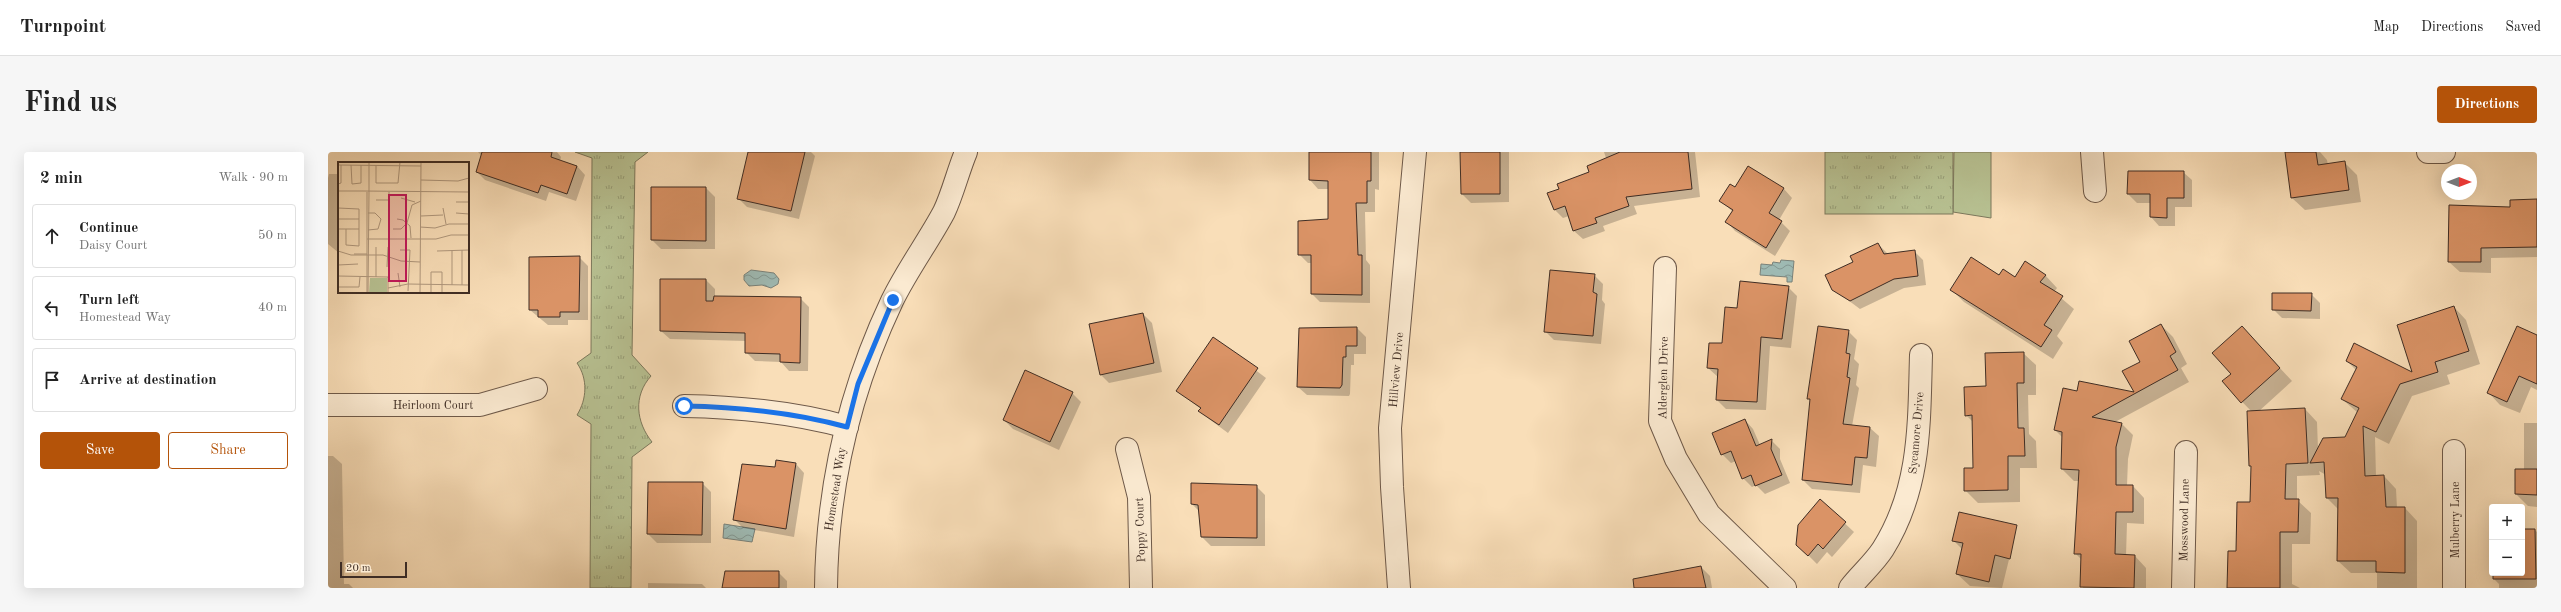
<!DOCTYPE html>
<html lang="en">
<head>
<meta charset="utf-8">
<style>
  :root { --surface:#fff; --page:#f6f6f6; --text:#222; --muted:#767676; --line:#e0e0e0; --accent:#b45309 }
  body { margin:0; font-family:"Old Standard TT",serif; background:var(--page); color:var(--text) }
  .controls { position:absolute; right:12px; bottom:12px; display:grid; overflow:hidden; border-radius:4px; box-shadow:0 4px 16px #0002 }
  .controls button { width:36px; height:36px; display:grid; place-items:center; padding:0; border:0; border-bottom:1px solid var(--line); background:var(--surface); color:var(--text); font:20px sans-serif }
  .compass { position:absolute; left:2113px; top:12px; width:36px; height:36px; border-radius:50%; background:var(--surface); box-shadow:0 4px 16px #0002; rotate:90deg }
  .scale { position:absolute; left:12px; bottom:10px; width:67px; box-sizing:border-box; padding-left:4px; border:2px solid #3f2d24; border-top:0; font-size:11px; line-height:14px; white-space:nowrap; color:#3f2d24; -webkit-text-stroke:3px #fbead1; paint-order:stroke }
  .stop { position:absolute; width:12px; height:12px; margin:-9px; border:3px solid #1a73e8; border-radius:50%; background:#fff }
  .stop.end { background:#1a73e8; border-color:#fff; box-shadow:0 1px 4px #0008 }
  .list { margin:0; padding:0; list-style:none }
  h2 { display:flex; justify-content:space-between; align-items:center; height:52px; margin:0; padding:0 16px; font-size:17px }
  h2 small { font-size:13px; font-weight:400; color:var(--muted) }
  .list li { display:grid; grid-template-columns:26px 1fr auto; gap:12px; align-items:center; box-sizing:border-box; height:64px; margin:0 8px 8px; padding:0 8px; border:1px solid var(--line); border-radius:4px }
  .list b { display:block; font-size:15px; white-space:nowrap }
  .list p { margin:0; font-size:13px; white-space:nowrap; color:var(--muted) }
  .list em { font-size:13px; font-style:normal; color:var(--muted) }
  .actions { display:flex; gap:8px; padding:12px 16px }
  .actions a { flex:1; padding:9px 0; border:1px solid var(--accent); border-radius:4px; text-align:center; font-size:14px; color:var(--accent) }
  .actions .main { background:var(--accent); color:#fff }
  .icon { flex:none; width:22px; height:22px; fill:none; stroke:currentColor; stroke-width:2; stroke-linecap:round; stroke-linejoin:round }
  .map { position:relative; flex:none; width:2209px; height:436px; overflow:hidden; border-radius:4px }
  header { display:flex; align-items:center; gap:24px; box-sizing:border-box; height:56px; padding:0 20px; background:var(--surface); border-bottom:1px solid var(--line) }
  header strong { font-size:19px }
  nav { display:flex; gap:22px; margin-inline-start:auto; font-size:14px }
  .intro { display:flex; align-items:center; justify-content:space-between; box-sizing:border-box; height:96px; padding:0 24px }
  h1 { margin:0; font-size:28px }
  .button { padding:10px 18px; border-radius:4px; background:var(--accent); color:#fff; font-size:14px; font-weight:700 }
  main { display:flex; gap:24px; padding:0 24px }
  aside { flex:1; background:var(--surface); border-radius:4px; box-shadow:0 4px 16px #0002 }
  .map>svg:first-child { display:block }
  .green { fill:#b8c293; stroke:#7c785c }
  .park { fill:url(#park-tufts); stroke:#7c785c }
  .water { fill:url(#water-waves); stroke:#79827b }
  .shadow { fill:#0003 }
  .building { fill:#da9366; stroke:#3f2d24 }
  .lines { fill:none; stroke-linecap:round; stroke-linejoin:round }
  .minor-casing { stroke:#6e5949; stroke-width:24 }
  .minor { stroke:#fbead1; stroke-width:22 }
  .route { stroke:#1a73e8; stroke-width:5 }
  .labels { text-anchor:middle; stroke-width:4; stroke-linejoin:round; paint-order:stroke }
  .street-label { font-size:12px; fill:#3f2d24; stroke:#fbead1 }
  .inset-road { fill:none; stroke:#af977d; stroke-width:1 }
  .view { fill:#c2185b; fill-opacity:0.15; stroke:#c2185b; stroke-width:2 }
  .inset-edge { fill:none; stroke:#3f2d24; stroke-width:2 }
</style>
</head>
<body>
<header>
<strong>Turnpoint</strong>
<nav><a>Map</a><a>Directions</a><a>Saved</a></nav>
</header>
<div class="intro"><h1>Find us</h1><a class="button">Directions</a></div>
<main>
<aside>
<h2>2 min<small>Walk · 90 m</small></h2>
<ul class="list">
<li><svg class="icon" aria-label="ahead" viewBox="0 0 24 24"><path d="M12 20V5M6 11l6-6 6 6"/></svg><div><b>Continue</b><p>Daisy Court</p></div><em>50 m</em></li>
<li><svg class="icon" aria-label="left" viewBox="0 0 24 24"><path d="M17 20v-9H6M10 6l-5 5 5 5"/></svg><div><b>Turn left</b><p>Homestead Way</p></div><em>40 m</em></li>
<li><svg class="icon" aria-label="arrive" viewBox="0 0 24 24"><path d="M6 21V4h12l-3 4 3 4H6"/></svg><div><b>Arrive at destination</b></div></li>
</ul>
<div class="actions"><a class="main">Save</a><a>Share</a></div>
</aside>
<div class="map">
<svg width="2209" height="436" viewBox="0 0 2209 436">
  <defs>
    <pattern id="park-tufts" width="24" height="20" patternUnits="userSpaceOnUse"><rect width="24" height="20" fill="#b8c293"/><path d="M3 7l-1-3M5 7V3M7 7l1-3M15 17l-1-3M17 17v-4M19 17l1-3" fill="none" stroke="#979e78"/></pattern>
    <pattern id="water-waves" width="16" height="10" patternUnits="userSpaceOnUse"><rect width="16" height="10" fill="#9fbbb5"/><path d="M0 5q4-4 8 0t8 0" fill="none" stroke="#839893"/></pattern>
  </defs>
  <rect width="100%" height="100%" fill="#f9deb8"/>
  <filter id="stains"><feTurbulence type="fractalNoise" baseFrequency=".005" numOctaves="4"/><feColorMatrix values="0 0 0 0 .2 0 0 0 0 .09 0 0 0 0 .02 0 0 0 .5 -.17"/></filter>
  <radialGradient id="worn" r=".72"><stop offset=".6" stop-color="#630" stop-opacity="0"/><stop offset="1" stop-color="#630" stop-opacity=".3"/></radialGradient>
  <polygon class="green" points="1626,0 1663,0 1663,66 1625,60"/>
  <g class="park">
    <path d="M247,0H320L307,10L304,203L323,224C305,244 308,270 324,290L304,305L303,436H262L263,272L249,263C259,247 260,227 249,211L263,201L264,6Z"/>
    <rect x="1497" y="0" width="128" height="62"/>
  </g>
  <g class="water">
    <polygon points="1453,108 1466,109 1464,130 1459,130 1459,125 1432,123 1433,112 1444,113 1445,110 1452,111"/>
    <polygon points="423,118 446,121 451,127 450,132 443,136 434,133 421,134 416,128 416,123"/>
    <polygon points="396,372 427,377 424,390 395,386"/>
  </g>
  <g class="shadow">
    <polygon points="150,0 229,0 233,5 232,9 249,14 257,23 248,49 221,40 218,49 157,28 149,20 154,4"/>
    <polygon points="421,0 483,0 487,4 471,67 419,55 410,46"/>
    <polygon points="982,0 1051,0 1051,38 1047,37 1047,60 1037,60 1038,108 1042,113 1042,151 992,150 984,142 984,111 980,111 971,102 1001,68 1001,37 990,37 982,28"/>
    <polygon points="1134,0 1181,0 1181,50 1143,51 1134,42"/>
    <polygon points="1276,0 1367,0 1372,45 1306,54 1309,62 1275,74 1277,79 1255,87 1246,79 1241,64 1235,66 1226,57 1232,37 1279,9"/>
    <polygon points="1958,0 1992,0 1999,8 2000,13 2017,11 2029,23 2033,50 1977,58 1964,46"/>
    <polygon points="1421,15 1456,37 1464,46 1451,68 1462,79 1447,104 1407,79 1399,70 1405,60 1393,49 1407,36"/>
    <polygon points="9,17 11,17 11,101 0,92 0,26 1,22 9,22"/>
    <polygon points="1855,20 1864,28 1864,55 1847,55 1847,74 1831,74 1823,65 1823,51 1809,51 1800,42"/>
    <polygon points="378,36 387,45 387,97 333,97 324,88"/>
    <polygon points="2209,48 2209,105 2163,106 2163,121 2132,120 2121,110 2183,56"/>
    <polygon points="1550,92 1560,102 1586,99 1595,108 1598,133 1576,136 1532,157 1505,137 1526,110"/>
    <polygon points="251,105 260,114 260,168 240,168 240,173 220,173 202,158"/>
    <polygon points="1266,123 1275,132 1274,148 1277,152 1273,192 1226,188 1217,179"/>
    <polygon points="1717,123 1729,136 1726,140 1746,157 1729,184 1735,191 1725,207 1636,150 1624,138 1671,124 1688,126"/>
    <polygon points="378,128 387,137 387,145 472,146 481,155 480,219 461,219 453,210 427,209 418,200 418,189 342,187 333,179"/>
    <polygon points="1460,135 1469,144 1463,196 1442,194 1438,258 1398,257 1389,248 1390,225 1380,216 1395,192"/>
    <polygon points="1983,142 1992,151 1992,167 1954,166 1945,157"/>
    <polygon points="2126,155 2138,168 2152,212 2119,223 2122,232 2084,244 2061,292 2047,285 2048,325 2056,324 2068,337 2069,356 2077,356 2089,369 2089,436 2049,436 2049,421 2023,421 2010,409 2011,358 1999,346 1998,323 1991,319 1992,323 1969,324 1969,348 1983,361 1982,392 1964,392 1964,432 1972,436 1900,436 1923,351 1924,260 1895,230 1904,222 1914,175 1964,229 1930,260 1977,257 1989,270 1990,297 2017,286 2030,261 2014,247 2028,218 2019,209 2085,221"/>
    <polygon points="815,162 824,171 834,220 781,231 772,222"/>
    <polygon points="1833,173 1845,185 1859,212 1853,216 1861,230 1787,270 1793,271 1805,283 1800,307 1799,334 1805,334 1816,346 1816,372 1799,371 1798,404 1807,404 1818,416 1818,436 1755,436 1754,408 1747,401 1751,329 1746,329 1734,317 1735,286 1727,278 1750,240 1807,241 1814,210"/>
    <polygon points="1029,176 1038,185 1038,202 1026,202 1026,213 1023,213 1022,242 1021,244 979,243 970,235"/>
    <polygon points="1520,179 1529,188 1526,207 1531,212 1528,233 1531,236 1524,274 1542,276 1551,284 1548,315 1535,313 1532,341 1484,337 1475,328 1483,250 1480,246"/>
    <polygon points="2209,184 2209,238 2203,235 2192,261 2172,253 2160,240"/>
    <polygon points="885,186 938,226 900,281 881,267 873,257 850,239"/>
    <polygon points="1695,201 1708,213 1708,243 1700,243 1701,282 1708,289 1709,316 1692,316 1692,350 1650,351 1637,338 1646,317 1645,270 1638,263 1659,235"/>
    <polygon points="744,241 753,250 731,298 685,277 676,268"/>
    <polygon points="1417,268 1425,277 1432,293 1443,288 1452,297 1452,307 1462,331 1437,342 1428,333 1424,335 1415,326 1408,309 1403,311 1394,302"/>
    <polygon points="2196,271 2209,271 2209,355 2200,354 2188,342 2188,318 2196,318"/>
    <polygon points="0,304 5,304 14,312 16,432 21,432 25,436 0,436"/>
    <polygon points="468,312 476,321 466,385 415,376 406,367 448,316"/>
    <polygon points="374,331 383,340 383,391 329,391 320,382"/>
    <polygon points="928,334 937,343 937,394 883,394 874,385 872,360 864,352"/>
    <polygon points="1492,348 1526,380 1504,405 1499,400 1489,412 1476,399"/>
    <polygon points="2194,378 2207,378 2209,380 2209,436 2171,436 2171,432 2166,427 2166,421 2194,421"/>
    <polygon points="1687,383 1674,436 1642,434 1629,422 1635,398 1625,388"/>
    <polygon points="1373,415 1382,424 1384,436 1332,436"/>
    <polygon points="450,420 459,429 459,436 395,436"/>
    <polygon points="320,431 374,432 378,436 320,436"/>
  </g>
  <g class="building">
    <polygon points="154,0 224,0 223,5 249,14 239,42 213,33 210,41 148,20"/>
    <polygon points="420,0 477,0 463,59 409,47"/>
    <polygon points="981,0 1043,0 1043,29 1039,29 1039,51 1028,51 1030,103 1034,103 1034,143 983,142 983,103 970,103 970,69 1000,67 1000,29 981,28"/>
    <polygon points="1132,0 1172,0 1172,42 1133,42"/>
    <polygon points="1292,0 1360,0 1364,37 1298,45 1301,54 1267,66 1269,71 1245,79 1237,54 1226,58 1219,41 1231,37 1229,32 1261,20 1259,14"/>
    <polygon points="1957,0 1988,0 1990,13 2017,9 2021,38 1963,46"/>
    <polygon points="1420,14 1456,36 1441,61 1454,69 1438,96 1397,70 1405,58 1391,49 1402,32 1407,35"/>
    <polygon points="1800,19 1856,19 1856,46 1839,46 1839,66 1822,65 1822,42 1799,42"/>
    <polygon points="323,35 378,35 378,89 323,88"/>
    <polygon points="2209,47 2209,95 2153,96 2153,110 2120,110 2121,53 2182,55 2182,48"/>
    <polygon points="1550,91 1556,102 1587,98 1590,124 1566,127 1522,149 1504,138 1497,123 1525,110 1522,104"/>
    <polygon points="252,104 251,160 232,160 232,165 210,165 210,158 201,158 201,105"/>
    <polygon points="1643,105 1671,123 1675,117 1687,125 1697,109 1718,123 1712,130 1735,144 1716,173 1724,178 1713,195 1622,138"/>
    <polygon points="1222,118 1267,122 1265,140 1269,142 1265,184 1216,180"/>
    <polygon points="332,127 378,127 378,149 385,149 386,144 473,145 472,211 452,210 452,202 417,201 417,181 332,179"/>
    <polygon points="1412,129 1461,134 1454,187 1433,185 1429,250 1388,248 1390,217 1379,216 1381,191 1394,191 1397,155 1409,156"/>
    <polygon points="1944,141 1984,141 1983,159 1944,158"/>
    <polygon points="2126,154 2141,199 2107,210 2110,220 2072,232 2048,280 2035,274 2037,324 2056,323 2058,355 2077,355 2077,421 2048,420 2048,409 2009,409 2010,346 1998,346 1996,310 1982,311 1995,286 2017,285 2031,256 2013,247 2029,215 2018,209 2026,191 2084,220 2069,173"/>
    <polygon points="815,161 826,211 772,223 761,172"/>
    <polygon points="1833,172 1848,200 1842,204 1850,218 1764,265 1794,271 1788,295 1788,333 1805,333 1805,360 1788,360 1787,402 1807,403 1806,436 1752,435 1753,402 1746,402 1751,318 1733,317 1734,280 1726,278 1735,236 1749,239 1751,229 1806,240 1794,219 1812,210 1801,189"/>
    <polygon points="1490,174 1521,178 1518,201 1522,202 1519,225 1522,226 1515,272 1542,275 1539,306 1527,305 1524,333 1474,328 1482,247 1479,247"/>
    <polygon points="1914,174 1952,216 1913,251 1894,229 1903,222 1884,201"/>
    <polygon points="2189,174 2209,183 2209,232 2191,224 2179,250 2159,241"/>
    <polygon points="1029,175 1029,194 1018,194 1018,205 1015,205 1014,233 1012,236 969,235 971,176"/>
    <polygon points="885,185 930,216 891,273 870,259 873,256 848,239"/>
    <polygon points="1696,200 1696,231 1689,231 1690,276 1696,276 1697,304 1680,304 1680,338 1636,339 1636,316 1645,316 1644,263 1637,264 1636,235 1658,234 1657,201"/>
    <polygon points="697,218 745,240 722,290 675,268"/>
    <polygon points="1977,256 1980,311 1958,312 1957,347 1971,347 1970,380 1952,380 1952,436 1899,436 1900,399 1908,399 1909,350 1922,350 1923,314 1921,314 1919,259"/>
    <polygon points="1417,267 1428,294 1444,287 1443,297 1454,323 1427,334 1423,323 1414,327 1403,299 1393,303 1384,281"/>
    <polygon points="448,308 468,311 458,377 405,368 414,312 447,315"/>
    <polygon points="2187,317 2209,317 2209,343 2187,342"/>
    <polygon points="320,330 375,330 374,383 319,382"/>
    <polygon points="863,331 929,333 929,386 873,385 870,353 863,352"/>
    <polygon points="1492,347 1518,370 1495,397 1490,392 1480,404 1468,393 1470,373"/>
    <polygon points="1631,360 1689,373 1682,407 1667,403 1661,430 1628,422 1635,391 1624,389"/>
    <polygon points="2194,377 2207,377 2208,427 2165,427 2165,421 2194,421"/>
    <polygon points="1373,414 1378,436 1306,436 1305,427"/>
    <polygon points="397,419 451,419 451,436 394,436"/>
  </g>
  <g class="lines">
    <g class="minor-casing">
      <g id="minor">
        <polyline points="1764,0 1767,39"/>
        <polyline points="2100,0 2116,0"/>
        <polyline points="1337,116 1332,269 1348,307 1381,362 1457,436"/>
        <polyline points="0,253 152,253 208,237"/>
        <path d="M356,254C412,255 465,260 519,275"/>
        <polyline points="799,297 811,345 813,436"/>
        <path d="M498,436C499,336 521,240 564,149C579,118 600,90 616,60C625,41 630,19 638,0"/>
        <polyline points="1071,436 1064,335 1062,276 1087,0"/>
        <path d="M1522,436C1532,423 1546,411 1555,397C1593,336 1591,272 1593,203"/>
        <polyline points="1855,436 1858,300"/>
        <polyline points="2126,436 2126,299"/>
      </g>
    </g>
    <use href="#minor" class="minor"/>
  </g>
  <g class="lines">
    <path class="route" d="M356,254C412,255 465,260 519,275L530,232L565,148"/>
  </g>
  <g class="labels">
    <g class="street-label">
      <text transform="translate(1068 218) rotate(-85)" y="4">Hillview Drive</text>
      <text transform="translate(1335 226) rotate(-89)" y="4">Alderglen Drive</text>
      <text x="105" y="257">Heirloom Court</text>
      <text transform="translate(1588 281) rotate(-85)" y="4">Sycamore Drive</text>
      <text transform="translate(507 337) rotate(-81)" y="4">Homestead Way</text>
      <text transform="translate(1856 368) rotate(-89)" y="4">Mosswood Lane</text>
      <text transform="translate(2127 368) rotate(-90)" y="4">Mulberry Lane</text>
      <text transform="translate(812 378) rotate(-92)" y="4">Poppy Court</text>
    </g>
  </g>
  <g transform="translate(10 10)">
    <rect width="131" height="131" fill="#f9deb8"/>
    <path d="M32,116H49V131H31Z" fill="#b8c293"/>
    <path class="inset-road" d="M0,3L83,4M13,3L14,22L23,21V3M38,3V21H60L62,0M83,18L120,19L131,16M0,22L3,21V3M0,29H25M25,29L131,30M31,30V0M63,36L77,40M38,38H51V30M118,40H131M0,46L21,47V84L8,83V67M105,46L108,62M30,51H37L43,57L40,67L30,68M118,51L131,52M83,54L105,53M0,57H21M59,57L65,58L72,64L73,76M82,65L97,66L111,62H131M0,67H21M55,67H63L69,61L74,43L83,39M29,77H98L113,73H131M38,85V115M62,88H72L70,129M114,88V123M124,88V123M0,89L13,93H45L63,99L82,100M99,89L131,88M16,92H29M0,103L20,102M49,105L50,85M60,111L62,125M0,114L50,115V131M0,125H21L22,115M50,126L70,122L131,123M29,131V30M30,131L31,30M82,131L83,0M93,131V110H104M104,131V110"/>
    <path class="view" d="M51,33H68V119H51Z"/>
    <rect width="131" height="131" class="inset-edge"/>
  </g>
  <rect width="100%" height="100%" filter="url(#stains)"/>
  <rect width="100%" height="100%" fill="url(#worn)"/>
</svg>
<div class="controls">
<button>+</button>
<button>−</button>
</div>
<svg class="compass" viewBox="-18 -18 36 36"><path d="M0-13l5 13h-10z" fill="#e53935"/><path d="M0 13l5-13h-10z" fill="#767676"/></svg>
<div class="scale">20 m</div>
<div class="stop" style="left:356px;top:254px"></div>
<div class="stop end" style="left:565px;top:148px"></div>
</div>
</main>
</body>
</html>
